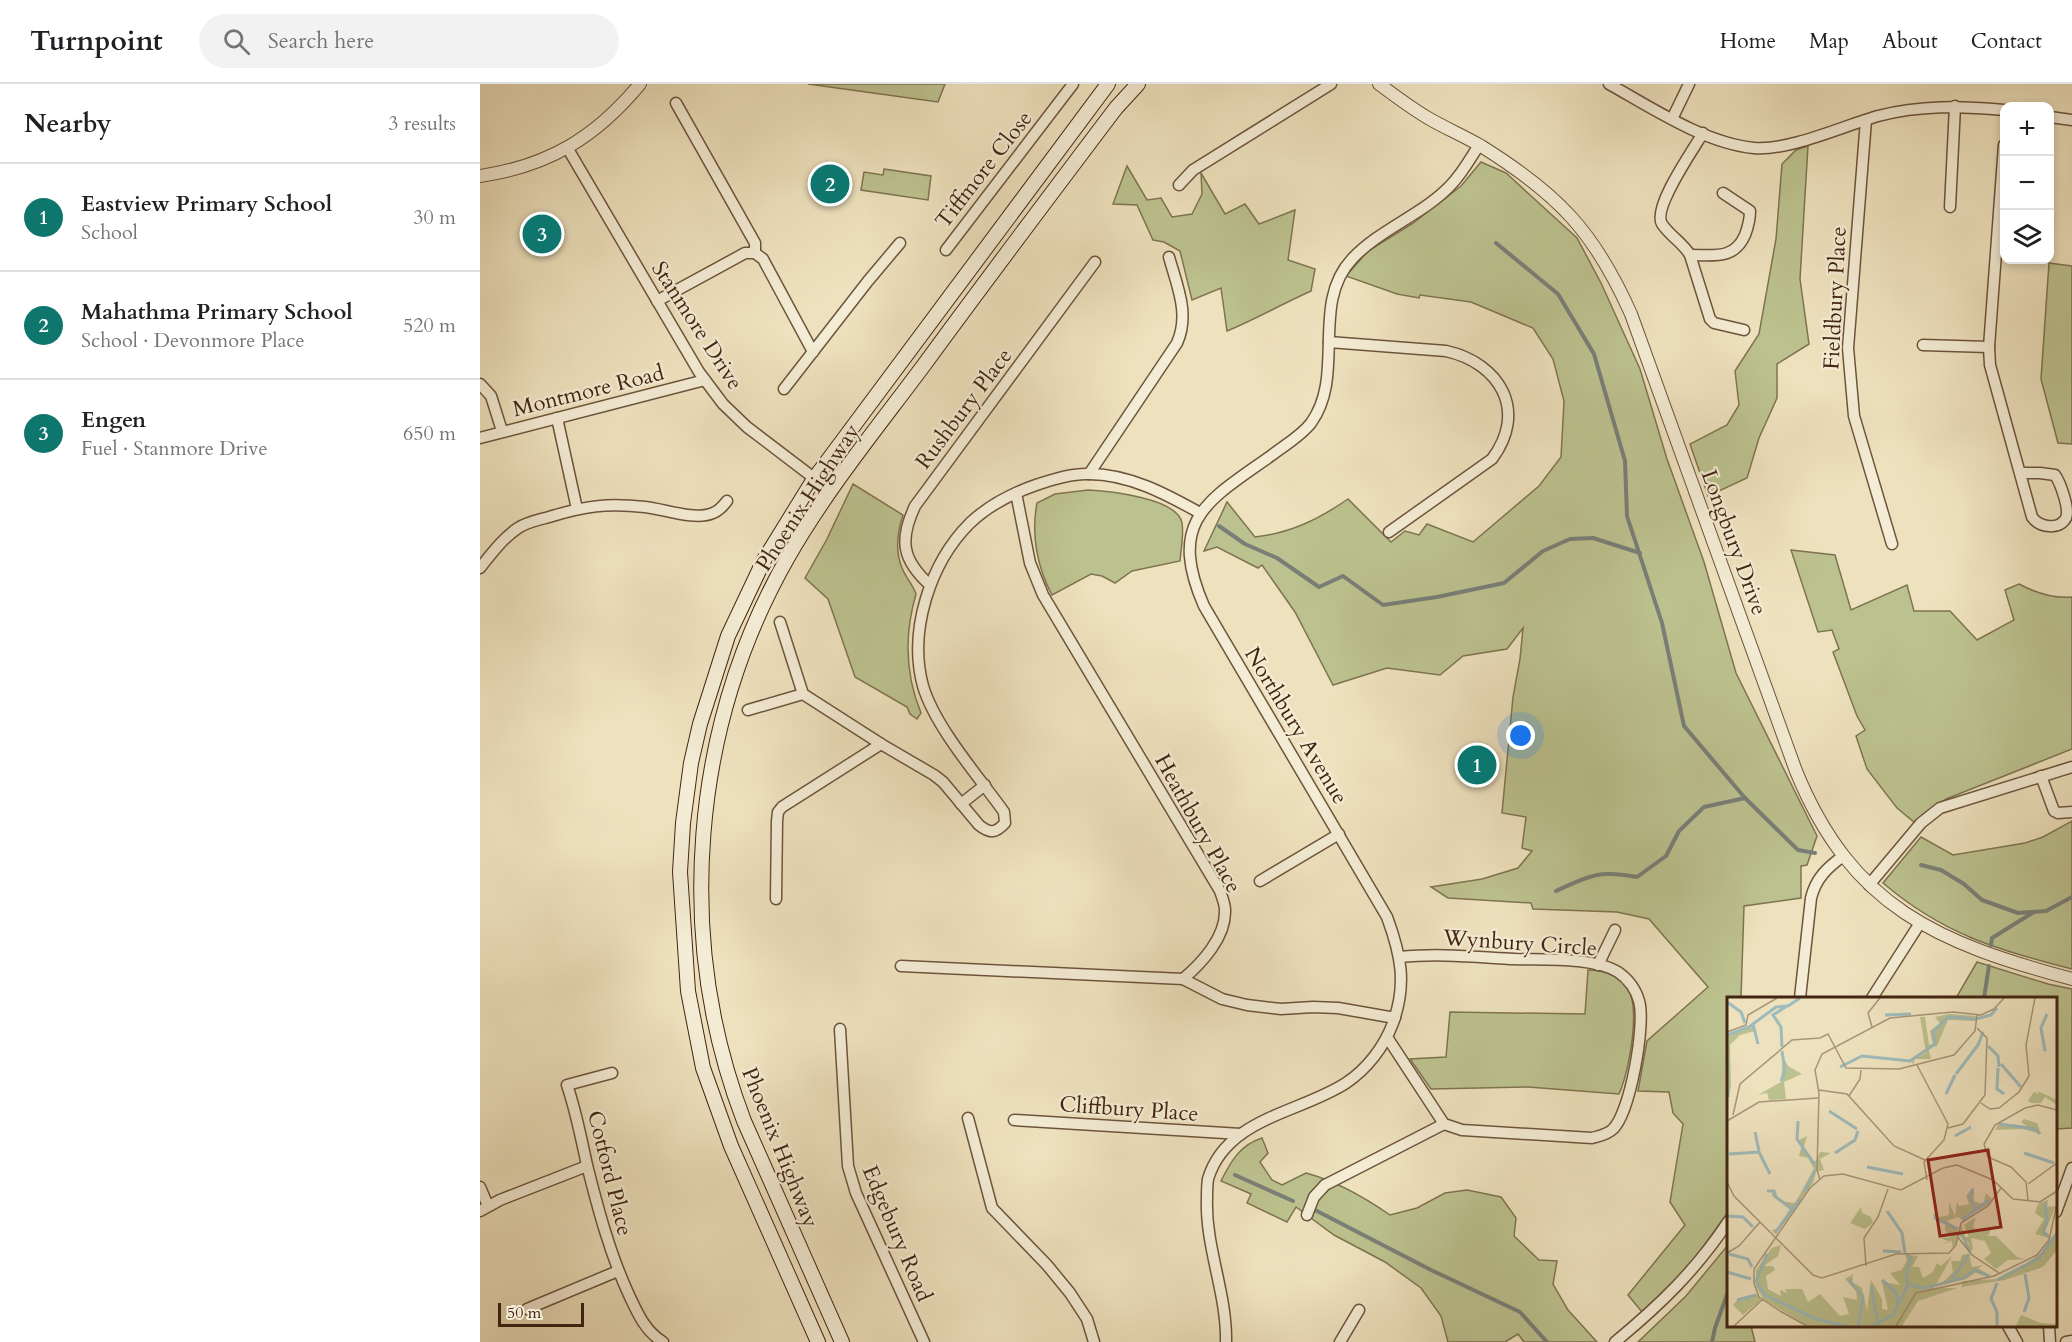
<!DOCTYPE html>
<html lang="en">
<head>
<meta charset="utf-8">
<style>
  :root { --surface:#fff; --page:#f2f2f2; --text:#202124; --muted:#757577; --line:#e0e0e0; --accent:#0f766e }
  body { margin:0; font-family:Cardo,serif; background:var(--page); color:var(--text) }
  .controls { position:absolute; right:18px; top:18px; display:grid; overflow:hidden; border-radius:12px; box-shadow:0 3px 9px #0003 }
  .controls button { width:54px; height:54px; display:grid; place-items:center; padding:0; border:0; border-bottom:2px solid var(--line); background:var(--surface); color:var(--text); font:30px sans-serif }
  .scale { position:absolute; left:18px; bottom:15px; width:86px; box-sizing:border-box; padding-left:6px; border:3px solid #422511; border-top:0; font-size:16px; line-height:21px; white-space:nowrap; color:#422511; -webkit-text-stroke:4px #f4ecd5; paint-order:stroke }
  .you { position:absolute; left:1041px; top:652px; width:21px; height:21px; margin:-15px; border:4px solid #fff; border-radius:50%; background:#1a73e8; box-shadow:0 0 0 9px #1a73e833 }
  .badge { display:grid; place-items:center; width:39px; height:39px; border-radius:50%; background:var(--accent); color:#fff; font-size:20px; font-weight:700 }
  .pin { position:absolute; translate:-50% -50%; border:3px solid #fff; box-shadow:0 2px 6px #0006 }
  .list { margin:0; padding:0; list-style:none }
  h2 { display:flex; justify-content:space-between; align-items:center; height:78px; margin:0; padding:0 24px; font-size:26px }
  h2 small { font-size:20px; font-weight:400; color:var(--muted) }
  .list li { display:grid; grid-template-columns:39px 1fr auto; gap:18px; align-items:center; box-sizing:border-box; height:108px; padding:0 24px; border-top:2px solid var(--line) }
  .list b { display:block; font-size:22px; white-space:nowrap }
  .list p { margin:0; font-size:20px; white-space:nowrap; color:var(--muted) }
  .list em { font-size:20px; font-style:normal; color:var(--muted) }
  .icon { flex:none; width:33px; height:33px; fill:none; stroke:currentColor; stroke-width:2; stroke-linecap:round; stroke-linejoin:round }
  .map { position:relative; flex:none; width:1592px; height:1258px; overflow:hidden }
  header { display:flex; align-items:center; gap:36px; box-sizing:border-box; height:84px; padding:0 30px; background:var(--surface); border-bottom:2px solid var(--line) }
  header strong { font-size:28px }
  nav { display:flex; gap:33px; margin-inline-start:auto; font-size:21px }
  .search { width:420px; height:54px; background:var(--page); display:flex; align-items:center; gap:15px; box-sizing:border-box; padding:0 21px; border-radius:33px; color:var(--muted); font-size:22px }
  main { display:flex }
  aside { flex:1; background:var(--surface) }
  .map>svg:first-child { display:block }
  .green { fill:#bcc28f; stroke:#7f7450; stroke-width:1.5 }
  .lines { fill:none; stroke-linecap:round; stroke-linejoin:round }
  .stream { stroke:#797f78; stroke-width:4 }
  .minor-casing { stroke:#6d543c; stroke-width:13 }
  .tertiary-casing { stroke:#6d543c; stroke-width:14 }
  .secondary-casing { stroke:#422511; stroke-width:16 }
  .minor { stroke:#f4ecd5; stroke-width:10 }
  .tertiary { stroke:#f4ecd5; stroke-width:12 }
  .secondary { stroke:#f4ecd5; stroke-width:14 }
  .labels { text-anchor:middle; stroke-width:4.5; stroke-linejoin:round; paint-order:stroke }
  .street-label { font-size:22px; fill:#422511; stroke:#f4ecd5 }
  .inset-river { fill:none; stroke:#9ebbbc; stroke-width:3 }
  .inset-road { fill:none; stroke:#a99679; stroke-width:1.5 }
  .view { fill:#8f2418; fill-opacity:0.15; stroke:#8f2418; stroke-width:3 }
  .inset-edge { fill:none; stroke:#422511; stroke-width:3 }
</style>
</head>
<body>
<header>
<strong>Turnpoint</strong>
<div class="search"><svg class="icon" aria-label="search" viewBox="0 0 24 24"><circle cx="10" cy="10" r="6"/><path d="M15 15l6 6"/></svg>Search here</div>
<nav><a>Home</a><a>Map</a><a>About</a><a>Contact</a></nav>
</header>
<main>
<aside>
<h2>Nearby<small>3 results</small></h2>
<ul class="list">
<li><span class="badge">1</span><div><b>Eastview Primary School</b><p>School</p></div><em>30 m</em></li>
<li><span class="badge">2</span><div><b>Mahathma Primary School</b><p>School · Devonmore Place</p></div><em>520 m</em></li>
<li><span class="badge">3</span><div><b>Engen</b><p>Fuel · Stanmore Drive</p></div><em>650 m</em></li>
</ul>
</aside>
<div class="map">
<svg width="1592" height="1258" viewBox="0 0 1592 1258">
  <rect width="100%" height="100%" fill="#eee2be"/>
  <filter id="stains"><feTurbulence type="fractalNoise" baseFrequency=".00333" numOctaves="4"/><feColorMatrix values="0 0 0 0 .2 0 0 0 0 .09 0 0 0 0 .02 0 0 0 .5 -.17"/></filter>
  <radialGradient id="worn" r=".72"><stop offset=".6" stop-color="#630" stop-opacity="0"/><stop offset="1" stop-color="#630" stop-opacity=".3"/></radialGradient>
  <g class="green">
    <polygon points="328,0 465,0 458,18"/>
    <polygon points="1328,62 1320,195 1329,260 1297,280 1297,314 1279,354 1267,394 1228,412 1210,360 1247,341 1259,321 1255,287 1279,250 1296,155 1302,80 1316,66"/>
    <path d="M1001,78L1026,89L1097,154L1121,199L1160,285L1187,375L1224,478L1256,589L1337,752L1327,781L1321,782V814L1264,822L1261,914H1248V1128L1207,1185L1162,1228L1148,1211L1205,1141L1190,1118L1203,1040L1193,1029L1189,1008L1158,1007L1167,957L1228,903L1169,835L1137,828L1053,825L1051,819L968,814L951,803L1002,795L1038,784L1052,767L1042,764L1046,733L1022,729L1033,613L1040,575L1043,544L1027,565L983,572L960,591L907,584L853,601L815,528L782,481L778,484L737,463L724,467L747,418L775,453C811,449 839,435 868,415L911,458L925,447L939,451L947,440L993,458L1059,402L1081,373L1084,317L1073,275L1053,244L991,218L940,211L939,214L917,210L866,192L888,167L932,140L981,102Z"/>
    <path d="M647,82L667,116L681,114L692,133L712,130L722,110L721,89L745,130L765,120L779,140L815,126L808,176L835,185L831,207C802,220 776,235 747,247L741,204L712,216L700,167L684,158L673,156L657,121L633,120Z"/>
    <polygon points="404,85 451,92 448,116 381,106 384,88 403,91"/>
    <polygon points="1569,179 1592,182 1592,360 1578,359 1561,295"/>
    <path d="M373,400L423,431C417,449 415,467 422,484C426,494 433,501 436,510C424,551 425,590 441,629L437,635L430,630L427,623L375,593L348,515L325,494L347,455Z"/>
    <path d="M608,406C628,407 698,414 702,439C704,450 701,465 700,477L652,487L635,499L622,492L611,490L572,511C557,483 551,450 557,419L575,410Z"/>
    <path d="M1311,466L1355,471L1371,526L1427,501L1434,527H1470L1497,556L1534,536L1525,506L1539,500C1556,509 1573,515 1592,513V665L1466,715L1434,738L1417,724L1387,685L1376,652L1385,646L1377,632L1353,568L1359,565L1352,546L1338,548Z"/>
    <path d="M1592,737V885C1517,866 1463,850 1403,799L1441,753L1473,771L1545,759L1563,753Z"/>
    <polygon points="1497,878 1568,900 1592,905 1592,1044 1576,1045 1576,914 1476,914"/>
    <path d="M1108,886C1121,886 1138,890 1146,901C1162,922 1149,988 1139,1010L1048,1003L951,1005L930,975L966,973L970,928L1105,930Z"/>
    <path d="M782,1054L788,1069L780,1078L792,1096L802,1101L826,1089C856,1097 884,1113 910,1131L937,1124L965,1109L987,1106L1021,1113L1036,1134L1034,1152L1059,1176L1077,1177L1073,1200L1088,1226L1117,1258H1044L1038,1250L1025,1258H968L961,1232L941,1204L905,1178L854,1151L816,1123L807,1138L767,1119L771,1110L741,1097C751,1077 760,1061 782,1054Z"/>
    <polygon points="1248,1161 1248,1242 1271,1242 1275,1258 1158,1258 1206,1212"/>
  </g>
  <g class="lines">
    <g class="stream">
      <polyline points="1016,159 1078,210 1114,270 1145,377 1147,432 1182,539 1204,642 1265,714 1318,766 1335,769"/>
      <polyline points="739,442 765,460 797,474 839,503 863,492 903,521 957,513 1024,499 1063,467 1090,455 1113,454 1160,469"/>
      <polyline points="1441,781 1461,786 1484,800 1502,816 1538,829 1566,827 1592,813"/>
      <path d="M1076,807C1110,791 1119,786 1157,793L1186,772L1199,747L1224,723L1265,714"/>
      <polyline points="1511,861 1512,854 1554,828"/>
      <polyline points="1504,914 1509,882"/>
      <polyline points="755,1091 813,1117"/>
      <polyline points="835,1126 951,1186 1040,1228 1067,1258"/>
      <polyline points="1232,1258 1235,1244 1248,1208"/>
    </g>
    <g class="minor-casing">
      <g id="minor">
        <path d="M1129,0C1172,24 1224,59 1274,64C1309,67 1363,42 1398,32C1440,21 1481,22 1524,26"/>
        <polyline points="196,19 275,159 275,169"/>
        <polyline points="1570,33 1592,36"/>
        <polyline points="1192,35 1209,0"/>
        <polyline points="1386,36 1368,264 1374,332 1412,460"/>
        <path d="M1223,49C1213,66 1172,124 1182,140C1190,152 1203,159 1210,171L1230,235L1234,239L1264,246"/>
        <path d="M1524,61L1509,263L1510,281L1552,433C1559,443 1579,447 1586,434C1590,425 1580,398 1575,391L1560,389H1542"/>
        <polyline points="88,65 219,288 243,320 267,343 351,407"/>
        <polyline points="699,101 713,86 851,0"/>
        <polyline points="1470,123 1475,22"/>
        <polyline points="466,166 593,0"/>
        <path d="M1210,171C1234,171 1254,176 1265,151C1268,143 1270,136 1270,127L1243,109"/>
        <polyline points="177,217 265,169 275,169 283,175 333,268"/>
        <path d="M849,258L966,267C1020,279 1048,327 1012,375L909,448"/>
        <polyline points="1443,261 1509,263"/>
        <polyline points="0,300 11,312 22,347"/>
        <polyline points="304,305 388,197 420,159"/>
        <polyline points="77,334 97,425"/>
        <polyline points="0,354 225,296"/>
        <path d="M609,390L697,259C710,230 697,202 689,173"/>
        <path d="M0,484C11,470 23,454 38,444C47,438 58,436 69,433C105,422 126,419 165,423C184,425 215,437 233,429C239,427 243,422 247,417"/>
        <path d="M450,501C422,476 419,456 435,422L615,178"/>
        <path d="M300,538L323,610L401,660L454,691L463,698L499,741C510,750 516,749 525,739L524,728C499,693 455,643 443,602C428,547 450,479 490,439C508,422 533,409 556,401C573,395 592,389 609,390C649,390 686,410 720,429"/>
        <polyline points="268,626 323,610"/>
        <polyline points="1561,692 1574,727 1578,729 1592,728"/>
        <polyline points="481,720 505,701"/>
        <polyline points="780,797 859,750"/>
        <polyline points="1389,801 1441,739 1460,724 1592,683"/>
        <polyline points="296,815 297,737 298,728 302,723 401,660"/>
        <polyline points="1118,881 1135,846"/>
        <path d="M421,882L703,895C722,879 746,853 745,826C745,820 742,813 740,807L563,511L550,479L536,409"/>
        <polyline points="703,895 742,915 767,921 801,925 833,923 858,924 915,934"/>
        <path d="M1320,914L1331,814C1336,794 1347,784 1363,772"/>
        <polyline points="1392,914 1440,839"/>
        <polyline points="360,945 368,1082 376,1109 444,1258"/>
        <path d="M907,953L964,1040L982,1046L1112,1054C1119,1052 1127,1051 1133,1045C1150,1029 1166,940 1159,917C1156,906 1148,895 1138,888C1113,873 1063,876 1034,875C996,873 958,869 920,873"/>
        <path d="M132,989L87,1001C96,1027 101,1054 107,1081C118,1125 130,1170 149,1211C158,1230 165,1247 183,1258"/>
        <polyline points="488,1034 512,1124 567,1181 590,1209 607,1235 614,1258"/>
        <polyline points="534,1036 761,1050"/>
        <polyline points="0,1103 8,1122"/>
        <polyline points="0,1127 20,1116 107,1082"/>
        <polyline points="1576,1128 1592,1084"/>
        <polyline points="827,1131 834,1113 845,1101 964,1040"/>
        <polyline points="47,1225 138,1187"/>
        <polyline points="1528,1242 1537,1258"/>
        <polyline points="1569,1242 1570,1258"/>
        <path d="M746,1258C747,1209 725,1163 727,1114C727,1108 727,1101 728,1095C746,1034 820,1029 866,999C887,985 904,963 913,939C927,900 921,871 907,833L724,522C686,435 729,416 792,371C805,361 821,352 831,339C866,291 830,220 872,175C900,145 942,131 970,102C982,90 990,75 999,61"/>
        <polyline points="860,1258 879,1226"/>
        <path d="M1135,1258C1180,1221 1216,1186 1248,1138"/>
        <polyline points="1586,1258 1592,1257"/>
      </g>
    </g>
    <g class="tertiary-casing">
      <g id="tertiary">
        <path d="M899,0C915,12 931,24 948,34C965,44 984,52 1001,62C1078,110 1114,147 1151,230L1316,687C1372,824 1458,859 1592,895"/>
        <path d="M0,92C69,82 116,53 160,0"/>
      </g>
    </g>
    <g class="secondary-casing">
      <g id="secondary">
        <polyline points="338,1258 251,1062 223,984 208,907 200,788 203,739 211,679 220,640 248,552 284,476 334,395 628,0"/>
        <path d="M362,1258L264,1037C194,854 211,643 308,473C347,405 397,344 444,281C507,195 571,110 636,24L658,0"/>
      </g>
    </g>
    <use href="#minor" class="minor"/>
    <use href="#tertiary" class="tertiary"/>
    <use href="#secondary" class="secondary"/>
  </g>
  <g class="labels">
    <g class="street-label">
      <text transform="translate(503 85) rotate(-52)" y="8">Tiffmore Close</text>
      <text transform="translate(1354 214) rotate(-87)" y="8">Fieldbury Place</text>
      <text transform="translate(218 241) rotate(57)" y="8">Stanmore Drive</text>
      <text transform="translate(108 306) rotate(-14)" y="8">Montmore Road</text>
      <text transform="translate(483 324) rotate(-53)" y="8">Rushbury Place</text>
      <text transform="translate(327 413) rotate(-57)" y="8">Phoenix Highway</text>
      <text transform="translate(1255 458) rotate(70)" y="8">Longbury Drive</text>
      <text transform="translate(817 641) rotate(59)" y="8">Northbury Avenue</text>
      <text transform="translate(719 739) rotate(61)" y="8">Heathbury Place</text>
      <text transform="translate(1040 858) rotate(4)" y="8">Wynbury Circle</text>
      <text transform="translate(649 1024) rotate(4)" y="8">Cliffbury Place</text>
      <text transform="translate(301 1063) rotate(68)" y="8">Phoenix Highway</text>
      <text transform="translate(131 1089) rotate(76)" y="8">Cotford Place</text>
      <text transform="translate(418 1149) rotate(67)" y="8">Edgebury Road</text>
    </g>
  </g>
  <g transform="translate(1247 913)">
    <rect width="330" height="330" fill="#eee2be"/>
    <path d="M222,17L249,19L250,24L221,23L210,49L201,50L204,62H188L186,69L185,63L199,56L193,20H198L202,48L206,47L203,34L213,26L208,20ZM26,30L28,34L13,38L3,48L4,90L0,103V39ZM56,60L61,69L75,77L57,85L59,102L42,103L40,96L31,98L54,85ZM311,94L330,103V108L318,100L314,106H303L301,103L307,95L312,97ZM297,122L310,126L314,137L296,132L268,133L272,126L300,129L294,125ZM68,137L72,143L80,139L77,149L85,164H89L93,155L104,156L93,162L97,173L89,175L86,186L48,237L45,233L50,232L63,212L45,199V195L54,204L68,206L87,172L81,161L72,159L75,147L71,145ZM245,191L247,192V204L256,207L259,196L265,202L262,207L236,223L231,220L220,224L231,232L229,245L226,251L224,243L221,246L212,247L222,245L214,241L224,240L218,233V227L213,223L211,228L207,216L212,220L222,218V205L228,219L230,205L232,209L242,207L239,199ZM321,203L320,210L329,209L318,234L322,241L308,237L317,222L308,216L311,207ZM134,210L135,216L144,220L146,226L138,232L123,226ZM249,220L246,229L250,235L265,230L261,239H269L290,260L298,262L281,263L269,272L257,262L264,256L258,244L244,241L246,252L244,254L241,245L232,239L234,227L238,240H242L237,228ZM330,234V253L316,270L278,283L234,290L236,284L270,282L299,267L315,255ZM51,242L45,251L54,248L51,259L37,269H46L48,273L39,279L41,292L54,299L53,293L60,296L58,292H75L81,305L93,297L113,319L122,317L116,300L130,303L129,293L118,282L126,277L125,285L135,291L140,314L144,283L155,302V312L161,313L155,285L173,288L163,276L175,273L180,263L178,258L191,259L185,270H192L196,281L206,275L210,266L214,269L225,259L207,291H230L191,304L175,329H81L36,302L29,289V273ZM242,257L245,270L257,268L251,271L264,279L251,274L239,282L215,286L226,275L224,264H233L235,258ZM30,297L34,303L16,318L6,308L11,302ZM294,318L314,326L330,327V329H289Z" fill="#bcc28f"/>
    <path class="inset-river" d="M0,5L14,15L18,26M158,18L184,17M26,27L31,47M0,38L22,30L49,10L61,9L73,1M261,49L271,59L272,70M55,50L54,30L46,18L60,9M318,54L314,31L320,17M0,59L1,100M274,67L294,90M113,70L135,59L183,64L208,47L206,35L221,20L249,22L264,18L270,11M271,71L270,92L277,97M229,77L251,48L256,35M54,84L58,74L55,54M219,97L228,78M102,114L130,132M71,124L70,142L88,168M272,127L308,132L313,137M28,135L32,154M228,139L244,130M108,156L128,143L131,134M297,156L327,166M2,157L32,155L43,177M140,170L176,177M246,192L243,200L248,212M40,194H47L49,200L65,212M77,195L88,173M318,206L320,224L316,234L322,240M160,214L175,236L178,256M208,217V221L231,232M0,219L16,220L26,230M235,223L262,203M234,235L243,255M48,236L73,202M156,254L174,255M2,257L21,262L25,270M40,257L29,284L38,298L89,322L119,329M180,257L184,261L179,277L181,288M0,275L24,282M125,282L123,285L136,300L131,329M225,282L242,257M155,283L169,295L171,308M270,283L312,261L330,236M270,286L264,302L270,315V329M144,289L151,325M10,303L29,298M297,315L302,301L298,277M145,329L166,318L181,288L198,291L237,281L247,273L262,279"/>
    <path class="inset-road" d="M145,30L141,16L153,1M0,35L19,28L21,18L50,1M190,68L221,127L217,143L197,165L200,183M92,93L120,97L167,149L198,163M122,99L133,82L134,73M254,106L263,112L272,111L292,95L302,79L299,48L308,1M6,118L13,87L65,43L93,41L101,37L119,71L172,72L227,58L248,34L250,18M0,124L32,105L91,101M221,131L236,127L258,98L260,41L250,31M93,183L90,173L92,96L88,73L95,57L163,21L226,15L254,18L267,12L277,1M0,185L7,199L86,278L95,281L169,257L222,256L229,248L234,226L261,209L274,191M301,187L330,166M301,203L299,185L284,170L261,160L257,147L268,128L298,111L311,108L330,113M230,239L245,258L272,276M0,256L12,249L33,225M139,269L137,241L151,220L161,192M53,314L32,300L27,286V272L83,191L97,179L116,177L174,193L216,171L230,168L266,183L286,202L313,205L330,194M53,314L80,329M7,329L36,302M169,329L189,296L267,279L310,258L322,243L330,207"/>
    <path class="view" d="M261,153L274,230L213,239L201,163Z"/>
    <rect width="330" height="330" class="inset-edge"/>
  </g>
  <rect width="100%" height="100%" filter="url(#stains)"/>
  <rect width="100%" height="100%" fill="url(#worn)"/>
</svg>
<div class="controls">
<button>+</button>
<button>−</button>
<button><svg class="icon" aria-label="layers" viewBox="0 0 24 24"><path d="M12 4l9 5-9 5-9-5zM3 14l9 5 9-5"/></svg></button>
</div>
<div class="scale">50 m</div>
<div class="you"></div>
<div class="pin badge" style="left:997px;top:681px">1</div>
<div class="pin badge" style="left:350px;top:100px">2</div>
<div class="pin badge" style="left:62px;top:150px">3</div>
</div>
</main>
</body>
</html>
